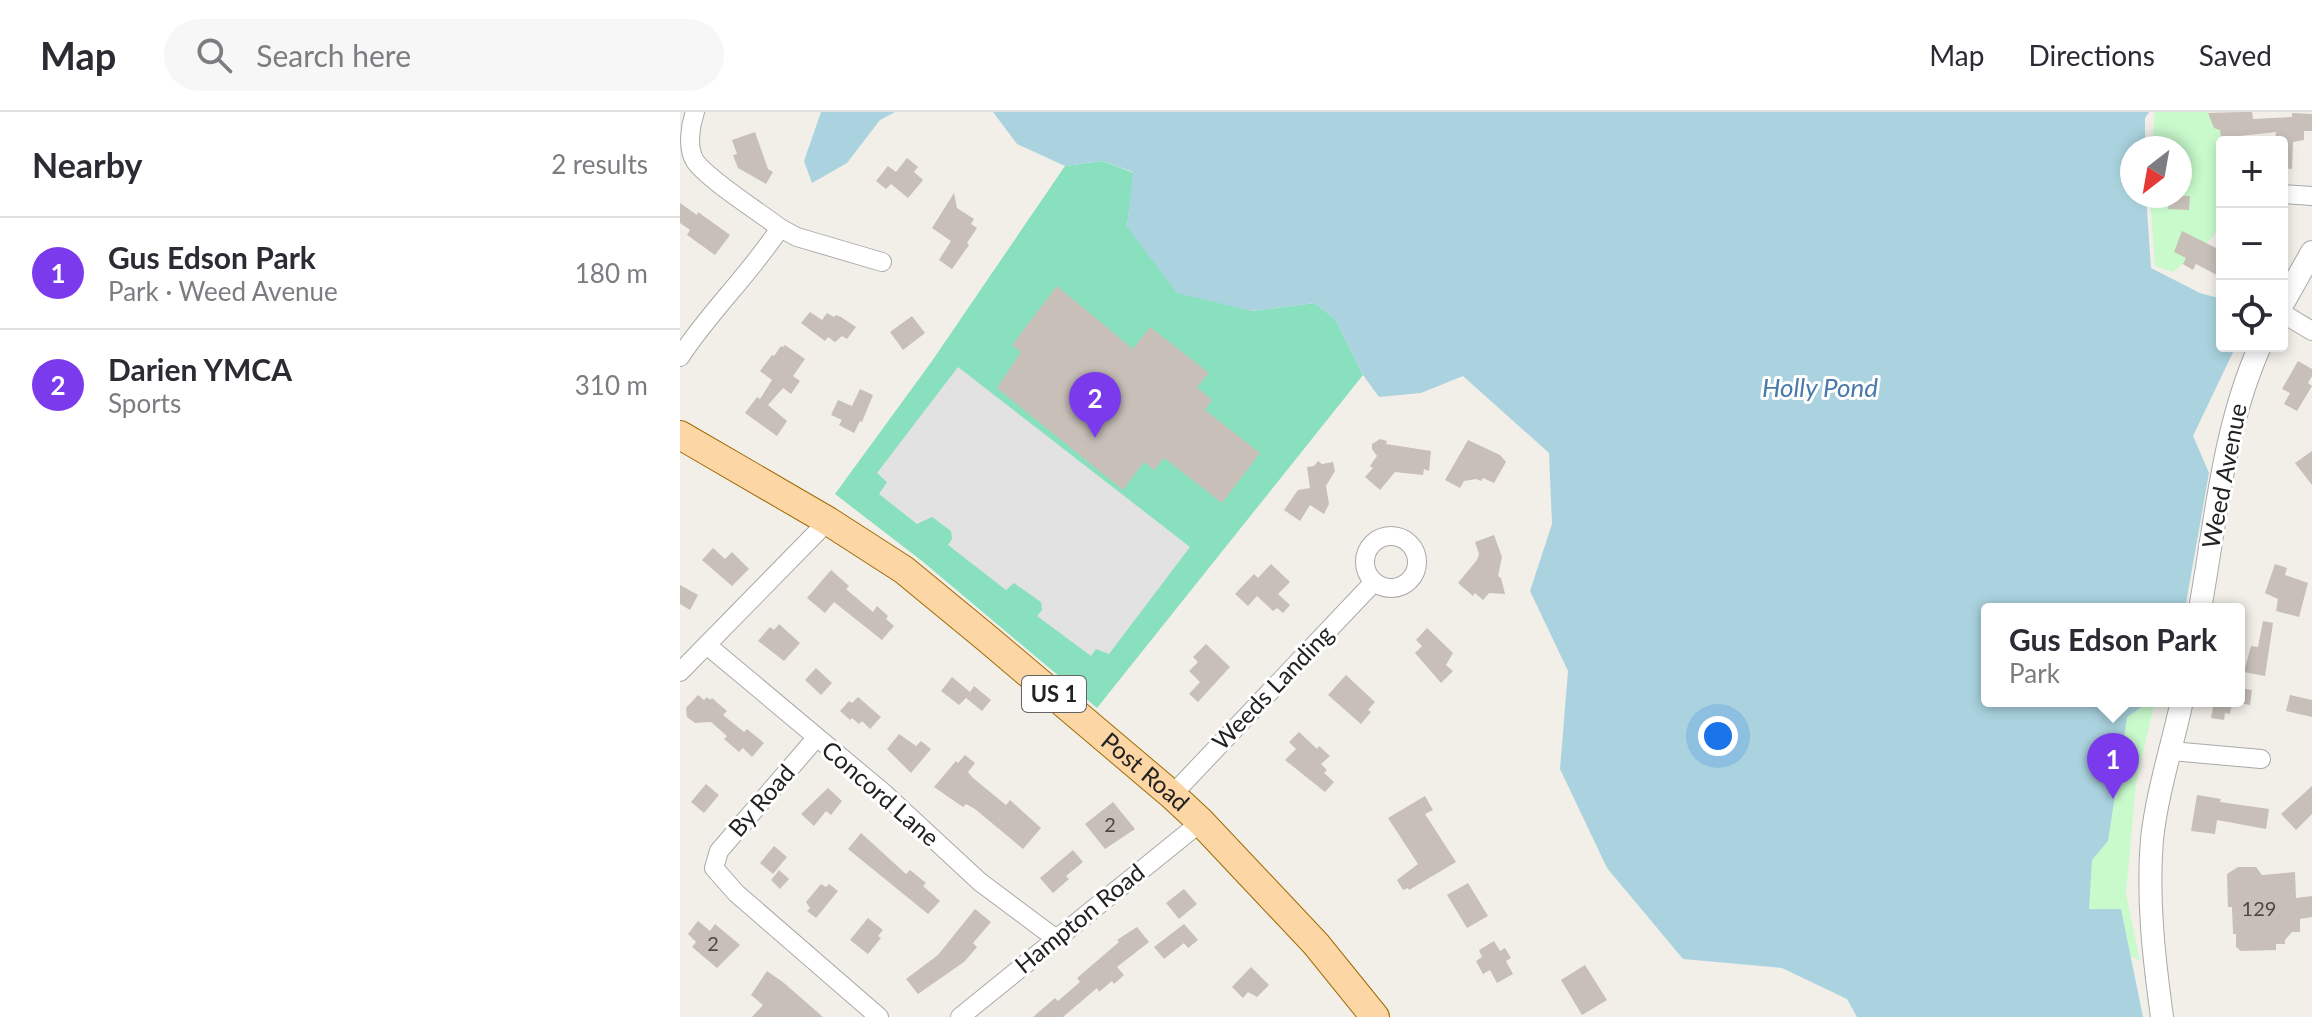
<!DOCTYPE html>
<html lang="en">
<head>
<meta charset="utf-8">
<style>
  :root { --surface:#fff; --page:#f7f7f7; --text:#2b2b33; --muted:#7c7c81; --line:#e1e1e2; --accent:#7c3aed }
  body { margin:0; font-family:Lato,sans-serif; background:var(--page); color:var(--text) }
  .controls { position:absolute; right:24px; top:24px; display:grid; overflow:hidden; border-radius:8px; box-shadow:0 4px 12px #0003 }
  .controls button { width:72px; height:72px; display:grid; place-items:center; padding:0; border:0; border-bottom:2px solid var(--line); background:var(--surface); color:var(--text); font:40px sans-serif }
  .compass { position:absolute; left:1440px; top:24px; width:72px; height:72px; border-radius:50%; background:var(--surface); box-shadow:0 4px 12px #0003; rotate:211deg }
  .you { position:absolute; left:1038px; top:624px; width:28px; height:28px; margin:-20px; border:6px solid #fff; border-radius:50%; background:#1a73e8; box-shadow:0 0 0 12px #1a73e833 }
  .badge { display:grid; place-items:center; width:52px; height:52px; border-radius:50%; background:var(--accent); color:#fff; font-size:26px; font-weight:700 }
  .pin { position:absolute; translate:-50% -66px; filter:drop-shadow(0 2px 4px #0008) }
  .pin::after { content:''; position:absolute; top:42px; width:28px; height:24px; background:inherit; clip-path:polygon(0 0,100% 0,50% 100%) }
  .popup { position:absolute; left:1301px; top:491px; width:264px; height:104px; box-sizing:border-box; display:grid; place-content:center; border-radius:8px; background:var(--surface); filter:drop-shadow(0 2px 6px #0005); font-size:26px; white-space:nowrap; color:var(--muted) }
  .popup b { font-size:30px; color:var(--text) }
  .popup::after { content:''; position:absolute; left:50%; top:100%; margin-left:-16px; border:16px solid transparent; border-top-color:var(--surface) }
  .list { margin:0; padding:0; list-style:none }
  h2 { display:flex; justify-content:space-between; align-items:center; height:104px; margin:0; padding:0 32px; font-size:34px }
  h2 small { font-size:26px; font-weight:400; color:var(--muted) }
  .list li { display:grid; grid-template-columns:52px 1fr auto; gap:24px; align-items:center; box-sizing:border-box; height:112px; padding:0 32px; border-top:2px solid var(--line) }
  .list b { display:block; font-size:30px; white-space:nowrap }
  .list p { margin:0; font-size:26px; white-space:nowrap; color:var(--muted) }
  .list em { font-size:26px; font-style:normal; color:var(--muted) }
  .icon { flex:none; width:44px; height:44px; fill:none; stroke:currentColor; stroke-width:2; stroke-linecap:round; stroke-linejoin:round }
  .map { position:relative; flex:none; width:1632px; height:905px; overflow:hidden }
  header { display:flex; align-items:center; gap:48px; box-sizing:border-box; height:112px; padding:0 40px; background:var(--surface); border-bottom:2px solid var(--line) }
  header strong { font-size:38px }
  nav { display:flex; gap:44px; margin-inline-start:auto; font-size:28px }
  .search { width:560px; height:72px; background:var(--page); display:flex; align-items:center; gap:20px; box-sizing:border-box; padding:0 28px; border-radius:44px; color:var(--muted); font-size:30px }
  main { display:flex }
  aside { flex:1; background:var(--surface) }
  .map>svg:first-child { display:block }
  .park { fill:#c8facc }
  .pitch { fill:#88e0be }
  .parking { fill:#e2e2e2 }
  .water { fill:#aad3df }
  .building { fill:#c7bfb8 }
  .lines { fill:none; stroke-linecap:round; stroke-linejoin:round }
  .minor-casing { stroke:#a9a9a9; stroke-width:20 }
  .tertiary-casing { stroke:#a9a9a9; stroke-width:24 }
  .primary-casing { stroke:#a06b00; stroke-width:30 }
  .minor { stroke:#fff; stroke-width:18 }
  .tertiary { stroke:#fff; stroke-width:22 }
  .primary { stroke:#fcd6a4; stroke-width:28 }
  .labels { text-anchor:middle; stroke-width:6; stroke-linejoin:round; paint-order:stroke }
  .number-label { font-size:20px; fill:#4b4948 }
  .shield { fill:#fff; stroke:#646464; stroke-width:2 }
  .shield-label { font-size:22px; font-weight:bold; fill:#222 }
  .street-label { font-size:24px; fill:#222; stroke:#fff }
  .water-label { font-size:26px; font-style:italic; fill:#4a7aab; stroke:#fff }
</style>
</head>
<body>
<header>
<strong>Map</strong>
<div class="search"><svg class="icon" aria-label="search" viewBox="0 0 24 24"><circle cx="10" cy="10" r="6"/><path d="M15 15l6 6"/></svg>Search here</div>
<nav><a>Map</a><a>Directions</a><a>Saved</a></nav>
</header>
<main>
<aside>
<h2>Nearby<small>2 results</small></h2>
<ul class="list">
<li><span class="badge">1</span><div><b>Gus Edson Park</b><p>Park · Weed Avenue</p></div><em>180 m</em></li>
<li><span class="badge">2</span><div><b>Darien YMCA</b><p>Sports</p></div><em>310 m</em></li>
</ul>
</aside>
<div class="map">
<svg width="1632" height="905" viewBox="0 0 1632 905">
  <rect width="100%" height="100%" fill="#f2efe9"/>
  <g class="park">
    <polygon points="1475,0 1526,0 1544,19 1548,30 1542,30 1542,98 1534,124 1493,160 1475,154 1470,84 1500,84 1500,36 1472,36"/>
    <polygon points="1448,589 1475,589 1456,670 1446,782 1460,849 1414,823 1390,738"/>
  </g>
  <polygon class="pitch" points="422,49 454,61 447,115 571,199 635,191 655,207 683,263 417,596 242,449 155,382 252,249 385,54"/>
  <polygon class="parking" points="278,255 510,435 429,542 416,537 411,544 357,504 362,498 361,490 334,471 326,478 268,433 272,427 271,419 252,405 237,412 199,382 207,370 197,361"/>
  <g class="water">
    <polygon points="141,0 215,0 200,8 167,51 132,71 124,49"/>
    <polygon points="313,0 1469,0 1465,6 1465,36 1452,36 1452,84 1466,84 1471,156 1520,181 1542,187 1542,234 1556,234 1513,324 1529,361 1505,497 1307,497 1307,589 1471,589 1447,605 1428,729 1412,748 1409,797 1441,797 1463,905 1177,905 1167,887 1102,856 1003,847 927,756 880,657 888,559 850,479 872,412 869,341 783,264 741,281 699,285 683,263 655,207 635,191 571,199 497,181 447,115 453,60 422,49 385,54 337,32"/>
  </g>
  <g class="building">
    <polygon points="1561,0 1572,0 1573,7 1612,5 1612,1 1632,2 1632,19 1624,19 1624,28 1613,30 1612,57 1602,56 1602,30 1595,30 1596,20 1541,26 1540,18 1534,16 1528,1"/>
    <polygon points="75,20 88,57 93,60 86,72 58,56 53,43 57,42 52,28"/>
    <polygon points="227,46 238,55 234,60 243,68 228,86 211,72 206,77 196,69 208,54 216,60"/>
    <polygon points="274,81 277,96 294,107 291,112 297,116 287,131 289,133 272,157 259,148 271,129 252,116"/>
    <polygon points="1489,84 1510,84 1509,98 1488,97"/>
    <polygon points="0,91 17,103 18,100 50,123 35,143 7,123 10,118 0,111"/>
    <polygon points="1502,119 1542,139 1542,154 1537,163 1516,152 1513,158 1503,152 1506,146 1494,140"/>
    <polygon points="377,174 453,237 470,215 529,261 517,275 532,288 525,298 580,341 542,391 484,346 474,358 464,350 443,378 317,276 341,240 332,233"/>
    <polygon points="130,200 142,208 147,201 154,205 156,203 161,205 176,215 167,227 162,224 155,230 148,225 145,229 121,211"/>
    <polygon points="232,204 245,221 223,238 210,220"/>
    <polygon points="105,233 125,247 113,264 120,269 111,282 103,276 88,293 107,309 97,324 65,301 77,285 80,287 92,268 80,259 92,243 94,244 101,234 103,235"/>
    <polygon points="1618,249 1632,257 1632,264 1628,271 1632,274 1617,299 1604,292 1610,281 1602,277"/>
    <polygon points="180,277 193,283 182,310 180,309 174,321 159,313 162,308 151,303 158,288 172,294"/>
    <polygon points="700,327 707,329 706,332 751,339 749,359 744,357 743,363 715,360 700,378 685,365 693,356 690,354 697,344 692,337 692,332"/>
    <polygon points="788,328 820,343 826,350 814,371 803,366 801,369 796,367 784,369 780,376 765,368"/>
    <polygon points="1632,339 1632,373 1615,351"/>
    <polygon points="638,349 642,352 653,350 655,359 646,374 649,392 644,402 630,393 620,409 604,398 618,378 630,376 627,355 634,354"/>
    <polygon points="814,423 822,445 818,464 821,466 825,482 809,481 803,488 795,481 793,484 778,471 797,448 799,442 795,430"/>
    <polygon points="33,436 45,447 52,440 69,457 52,474 22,448"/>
    <polygon points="591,452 610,470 598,482 610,493 603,501 597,496 593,499 577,484 568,494 555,482 574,462 578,466"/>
    <polygon points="1595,452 1607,456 1605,463 1628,471 1619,505 1596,499 1598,487 1585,481"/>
    <polygon points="151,458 169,474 166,477 193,500 197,494 208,504 206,507 214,514 202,528 154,490 145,501 127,486"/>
    <polygon points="0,473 18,483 10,498 0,492"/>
    <polygon points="1583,509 1593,511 1585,564 1564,560 1571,534 1578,535"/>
    <polygon points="99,512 120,531 104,549 78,529 90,515 94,518"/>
    <polygon points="747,516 773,541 766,553 773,559 761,571 735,541 742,534 736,528"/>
    <polygon points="526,532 550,555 518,590 509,582 520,570 509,559 518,550 513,545"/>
    <polygon points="136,556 152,571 141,583 125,568"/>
    <polygon points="666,563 695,590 688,598 691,600 681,612 648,583"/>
    <polygon points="272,565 290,580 294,574 311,588 302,599 286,586 279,593 261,579"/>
    <polygon points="1559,576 1572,578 1570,593 1559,591"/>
    <polygon points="18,583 24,588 27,585 30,588 32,586 47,599 43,603 64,620 67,617 84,631 72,645 63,636 59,640 44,627 47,624 31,610 15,611 7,605 6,596"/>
    <polygon points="1610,583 1632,588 1632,605 1606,599"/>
    <polygon points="178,585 201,605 190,617 182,609 179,612 172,606 170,608 160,599 169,589 172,591"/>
    <polygon points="1537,589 1552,589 1550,602 1545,601 1544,608 1531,606 1534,590"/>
    <polygon points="619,620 637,637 639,634 650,644 641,652 647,658 644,661 654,670 645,680 605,648 616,637 609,630"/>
    <polygon points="219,622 236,634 241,629 251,637 231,661 207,637"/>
    <polygon points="285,643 295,651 288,660 293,666 326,693 330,688 361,716 343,737 295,697 286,692 283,695 254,675 276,649 278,651"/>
    <polygon points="26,672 39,683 24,701 11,690"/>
    <polygon points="1632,674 1632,702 1616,718 1601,702"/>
    <polygon points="148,676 162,689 151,703 146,699 134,714 121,702"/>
    <polygon points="1517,683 1541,687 1540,690 1589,697 1586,717 1537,708 1535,722 1511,719"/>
    <polygon points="745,684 753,698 745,702 776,750 729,778 728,776 723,778 717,768 738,752 708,706"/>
    <polygon points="433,690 455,717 425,737 405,712"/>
    <polygon points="181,721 226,762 230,758 246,771 243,774 260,789 248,802 168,737"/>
    <polygon points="94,734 107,745 93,762 80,751"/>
    <polygon points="393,738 403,750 386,764 389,767 373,781 360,766"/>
    <polygon points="1558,755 1576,755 1582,763 1615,760 1616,786 1632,784 1632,805 1620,807 1620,820 1612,820 1605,828 1605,832 1596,832 1596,838 1561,839 1556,835 1556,822 1553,822 1552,795 1548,795 1547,762"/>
    <polygon points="99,758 109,767 100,777 91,768"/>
    <polygon points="788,771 808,804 787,816 767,783"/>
    <polygon points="141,772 146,775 149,772 158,779 136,806 127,799 130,796 126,790"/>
    <polygon points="504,777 517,792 499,807 486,791"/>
    <polygon points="295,797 311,810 293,831 297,835 284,850 238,882 226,867 258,843"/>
    <polygon points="188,806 203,818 198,824 201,826 188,842 170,828"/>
    <polygon points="18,809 30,819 35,812 60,833 37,856 12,835 16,830 8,822"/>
    <polygon points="504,812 518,828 508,836 504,831 484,847 474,835"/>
    <polygon points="457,815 469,830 437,855 444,863 434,872 432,869 419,880 417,876 383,905 353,905 375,886 378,889 400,870 397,866 439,830 437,828"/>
    <polygon points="814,829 820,839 825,836 831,846 826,849 833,862 817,871 810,858 803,862 796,849 802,845 799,838"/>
    <polygon points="905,853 927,888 902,903 881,868"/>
    <polygon points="571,855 589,873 577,885 568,880 563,886 552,875"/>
    <polygon points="87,859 104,871 143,905 72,905 83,893 71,883"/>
  </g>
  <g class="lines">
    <g class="minor-casing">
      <g id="minor">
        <path d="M15,0C10,14 7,36 15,49C27,67 81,101 100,116"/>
        <polyline points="1602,82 1632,84"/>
        <polyline points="1602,201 1632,219"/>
        <path d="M0,245C30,199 70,162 100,116L117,125L202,150"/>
        <circle cx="711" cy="450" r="26"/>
        <polyline points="28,534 205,682 300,770 375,826"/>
        <polyline points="0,560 148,409"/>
        <polyline points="136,626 39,739 34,756 56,781 199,905"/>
        <polyline points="1491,639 1581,647"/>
        <polyline points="492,683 694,470"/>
        <polyline points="280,905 521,710"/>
      </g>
    </g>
    <g class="tertiary-casing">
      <g id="tertiary">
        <polyline points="1602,193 1632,140"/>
        <path d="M1520,497C1536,408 1543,317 1580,234"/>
        <path d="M1482,905C1474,847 1467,786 1472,727C1477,681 1492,635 1502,589"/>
      </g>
    </g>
    <g class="primary-casing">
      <g id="primary">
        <path id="s1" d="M0,323L148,409L224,458L309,528L492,683L521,710L636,832L695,905"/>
      </g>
    </g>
    <use href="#minor" class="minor"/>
    <use href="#tertiary" class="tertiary"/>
    <use href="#primary" class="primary"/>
  </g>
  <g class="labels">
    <g class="number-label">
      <text x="430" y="720">2</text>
      <text x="1579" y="804">129</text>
      <text x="33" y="839">2</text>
    </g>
    <rect class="shield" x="342" y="564" width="64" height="36" rx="6"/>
    <g class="shield-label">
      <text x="374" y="590">US 1</text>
    </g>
    <g class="street-label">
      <text transform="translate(1545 364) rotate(-79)" y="8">Weed Avenue</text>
      <text transform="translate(593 576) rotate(-46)" y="8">Weeds Landing</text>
      <text dy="8" stroke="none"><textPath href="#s1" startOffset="576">Post Road</textPath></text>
      <text transform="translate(200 682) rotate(41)" y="8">Concord Lane</text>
      <text transform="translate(82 689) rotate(-49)" y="8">By Road</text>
      <text transform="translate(400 807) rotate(-39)" y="8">Hampton Road</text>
    </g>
    <g class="water-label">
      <text x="1140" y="285">Holly Pond</text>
    </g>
  </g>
</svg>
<div class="controls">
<button>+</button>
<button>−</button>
<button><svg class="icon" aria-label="locate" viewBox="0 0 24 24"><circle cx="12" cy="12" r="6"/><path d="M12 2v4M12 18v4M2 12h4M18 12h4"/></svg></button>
</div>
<svg class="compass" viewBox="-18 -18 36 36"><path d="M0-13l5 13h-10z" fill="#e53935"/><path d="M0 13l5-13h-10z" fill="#7c7c81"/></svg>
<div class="you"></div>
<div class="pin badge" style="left:1433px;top:687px">1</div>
<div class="popup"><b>Gus Edson Park</b>Park</div>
<div class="pin badge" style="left:415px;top:326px">2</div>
</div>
</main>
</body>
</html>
